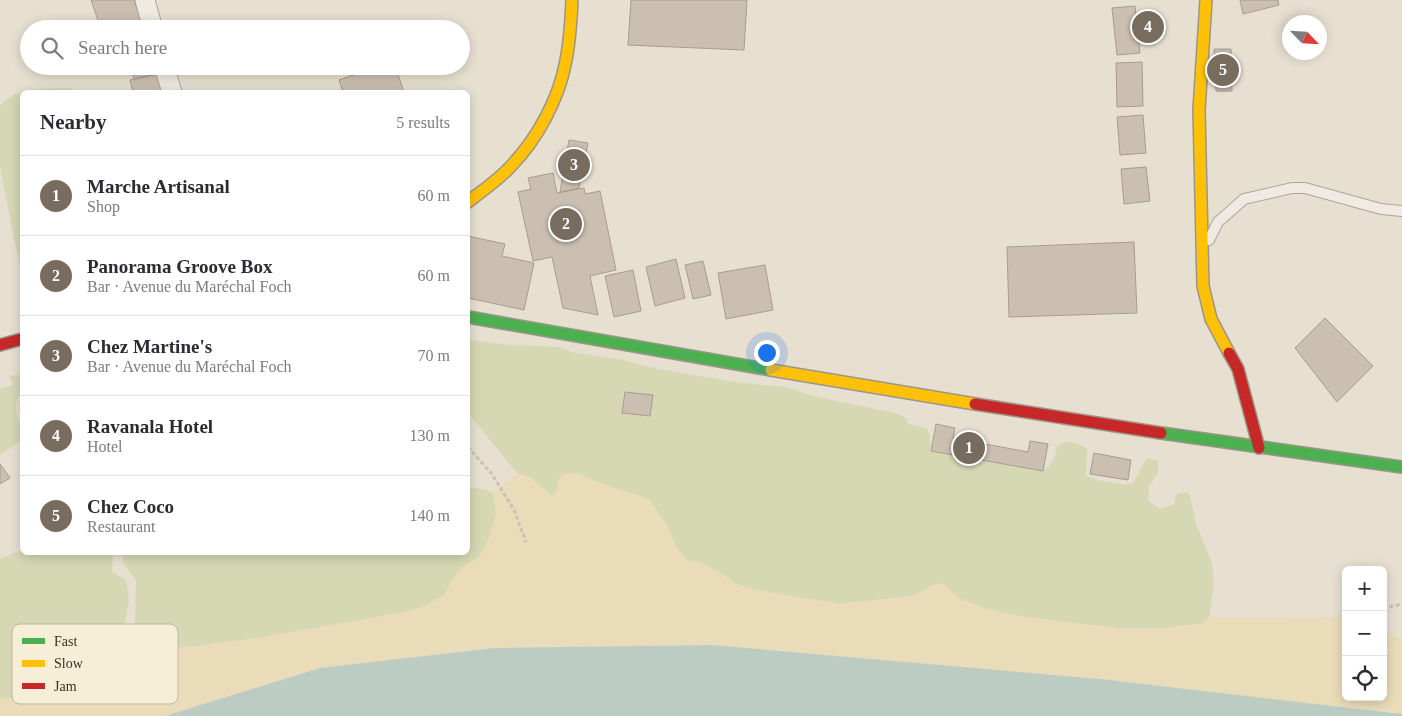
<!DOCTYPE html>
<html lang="en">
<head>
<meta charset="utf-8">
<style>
  :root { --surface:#fff; --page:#f7f7f7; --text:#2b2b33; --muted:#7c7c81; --line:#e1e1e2; --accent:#786c5e }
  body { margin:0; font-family:Georgia,serif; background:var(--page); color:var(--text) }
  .controls { position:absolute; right:15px; bottom:15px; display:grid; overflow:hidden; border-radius:8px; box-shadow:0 2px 12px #0003 }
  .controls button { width:45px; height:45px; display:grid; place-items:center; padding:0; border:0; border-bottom:1px solid var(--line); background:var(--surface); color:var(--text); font:25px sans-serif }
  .compass { position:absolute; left:1282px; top:15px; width:45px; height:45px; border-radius:50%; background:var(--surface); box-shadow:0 2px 12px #0003; rotate:115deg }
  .you { position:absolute; left:766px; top:352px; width:18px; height:18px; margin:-12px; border:4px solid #fff; border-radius:50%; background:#1a73e8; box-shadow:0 0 0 8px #1a73e833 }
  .badge { display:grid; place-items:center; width:32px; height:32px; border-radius:50%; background:var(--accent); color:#fff; font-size:16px; font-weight:700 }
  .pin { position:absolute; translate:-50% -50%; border:2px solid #fff; box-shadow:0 1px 5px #0006 }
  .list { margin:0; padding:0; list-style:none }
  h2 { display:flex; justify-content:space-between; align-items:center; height:65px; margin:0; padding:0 20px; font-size:21px }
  h2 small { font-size:16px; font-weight:400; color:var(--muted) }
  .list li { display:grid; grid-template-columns:32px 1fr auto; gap:15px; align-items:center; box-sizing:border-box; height:80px; padding:0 20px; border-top:1px solid var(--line) }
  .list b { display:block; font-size:19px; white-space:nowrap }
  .list p { margin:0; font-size:16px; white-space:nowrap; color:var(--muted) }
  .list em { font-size:16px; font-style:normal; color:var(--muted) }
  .icon { flex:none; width:28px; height:28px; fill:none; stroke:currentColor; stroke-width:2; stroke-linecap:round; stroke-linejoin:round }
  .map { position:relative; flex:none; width:1402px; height:716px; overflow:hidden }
  .search { position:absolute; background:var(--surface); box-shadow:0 2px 12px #0003; left:20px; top:20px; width:450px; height:55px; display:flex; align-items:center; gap:12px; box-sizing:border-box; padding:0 18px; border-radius:28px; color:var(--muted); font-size:19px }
  .panel { position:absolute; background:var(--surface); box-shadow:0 2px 12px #0003; left:20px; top:90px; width:450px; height:465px; border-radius:8px }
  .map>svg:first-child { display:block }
  .green { fill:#d6d7b3 }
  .sand { fill:#eadcb9 }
  .water { fill:#bcccc2 }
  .building { fill:#cbbfb2; stroke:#a89c90 }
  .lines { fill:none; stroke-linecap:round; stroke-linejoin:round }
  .lane-casing { stroke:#ada599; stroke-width:12 }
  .street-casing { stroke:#ada599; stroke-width:21 }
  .fast-casing { stroke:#9c958a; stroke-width:14 }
  .slow-casing { stroke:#9c958a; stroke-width:14 }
  .jam-casing { stroke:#9c958a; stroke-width:14 }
  .path { stroke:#c8c2b9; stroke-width:3; stroke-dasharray:4 2.5; stroke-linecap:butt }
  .lane { stroke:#efebe3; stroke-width:10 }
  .street { stroke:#efebe3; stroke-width:19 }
  .fast { stroke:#4caf50; stroke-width:11 }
  .slow { stroke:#ffc107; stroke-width:11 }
  .jam { stroke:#c62828; stroke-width:11 }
  .key { fill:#f7eed8; stroke:#bfb4a1; stroke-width:1 }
  .key-label { font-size:14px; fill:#3d2e20 }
</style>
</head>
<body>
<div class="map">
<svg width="1402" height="716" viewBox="0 0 1402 716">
  <rect width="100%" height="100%" fill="#e7e0d1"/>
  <g class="green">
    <path d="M70,88L78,92H22V273L13,234L0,166V106C15,86 48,89 70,88Z"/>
    <path d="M468,340L511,345L559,347L572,352L624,360L649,367L693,375L742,383L787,387L813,396L899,414L906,418L908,424L926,428L930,435L931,451L1043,471C1049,467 1053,463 1055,455C1056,452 1056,449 1057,447C1065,437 1080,443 1087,449L1086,475C1096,481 1123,486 1133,483L1147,458L1158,461V473L1149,486L1148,501L1160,509L1175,504V498L1178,493H1188L1190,495L1196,524L1212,563L1214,585L1209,618L1201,624L1188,625L1167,628L1124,629L1024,617L984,608L960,599L944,585L937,583L912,596L839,604L757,590L736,584L720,573L701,563L686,560L675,545L667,526L649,499L607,486L578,473L552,496L531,478L517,473L468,413Z"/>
    <path d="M20,375C26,389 17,393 16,406C16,418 23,428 22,440L0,455V389L13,385L9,376Z"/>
    <polygon points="473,488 485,489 493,493 496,514 490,536 479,557 463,567 453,579 445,594 427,605 410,611 252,639 187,647 171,648 140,635 135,623 136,580 124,564 122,553 468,552 468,490"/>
    <polygon points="22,550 22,552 113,553 112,572 126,580 129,599 123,637 101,666 70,688 41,696 0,699 0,559"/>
  </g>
  <polygon class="sand" points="517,473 531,478 552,496 556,493 558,480 565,474 578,473 607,486 649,499 668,526 675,545 686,560 701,563 720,573 736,584 757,590 839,604 912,596 937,583 944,585 960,599 984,608 1024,617 1124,629 1167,628 1188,625 1201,624 1209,618 1345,617 1346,697 1383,697 1383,632 1402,639 1402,714 1100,679 712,645 494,648 320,668 165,716 0,716 0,699 41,696 70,688 101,666 123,637 140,635 171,648 187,647 252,639 410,611 427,605 445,594 453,579 463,566 479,557 490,536 496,514 493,493"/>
  <polygon class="water" points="712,645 1100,679 1402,714 1402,716 165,716 320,668 494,648"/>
  <g class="building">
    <polygon points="91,0 134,0 144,29 124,29 122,23 106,29 101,29"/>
    <polygon points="631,0 747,0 744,50 628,45"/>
    <polygon points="1240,0 1278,0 1279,5 1243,14"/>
    <polygon points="1135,6 1140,53 1117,55 1112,8"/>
    <polygon points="1214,49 1231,49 1232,91 1216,91"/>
    <polygon points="1142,62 1143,106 1117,107 1116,63"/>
    <polygon points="131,66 149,66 151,75 134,79"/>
    <polygon points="379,66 395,66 404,92 343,92 339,80"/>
    <polygon points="159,74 163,92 133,92 130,80"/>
    <polygon points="1143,115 1146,153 1120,155 1117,117"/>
    <polygon points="569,140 588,143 579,188 560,192"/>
    <polygon points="1146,167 1150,201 1124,204 1121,169"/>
    <polygon points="553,173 557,193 584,188 585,194 600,191 616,270 590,276 598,315 563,308 552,257 533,261 518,192 531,189 528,178"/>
    <polygon points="468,236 505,244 502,256 534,263 524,310 468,298"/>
    <polygon points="1134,242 1137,313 1009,317 1007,247"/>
    <polygon points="676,259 685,298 655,306 646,267"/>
    <polygon points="703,261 711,295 693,299 685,265"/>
    <polygon points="765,265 773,310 726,319 718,273"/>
    <polygon points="633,270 641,311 614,317 605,276"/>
    <polygon points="1325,318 1373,366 1337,402 1295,348"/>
    <polygon points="625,392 653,395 650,416 622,413"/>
    <polygon points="936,424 955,428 953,438 1028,452 1030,441 1048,444 1043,471 931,451"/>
    <polygon points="1094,453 1131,460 1128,480 1090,474"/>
    <polygon points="0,464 10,478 0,484"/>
  </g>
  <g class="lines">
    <g class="lane-casing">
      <polyline id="lane" points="1209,240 1218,222 1244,199 1292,188 1305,188 1381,209 1402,211"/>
    </g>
    <g class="street-casing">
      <g id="street">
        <polyline points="145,0 153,29"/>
        <polyline points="164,66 172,92"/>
      </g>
    </g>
    <g class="fast-casing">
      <g id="fast">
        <polyline points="468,317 771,370"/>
        <polyline points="1161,433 1402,467"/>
      </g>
    </g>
    <g class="slow-casing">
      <g id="slow">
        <polyline points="1206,0 1199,110 1203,286 1211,319 1229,353"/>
        <path d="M468,202C482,191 501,178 512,165C537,139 558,100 565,65C570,43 571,22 572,0"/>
        <polyline points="771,370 975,404"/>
      </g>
    </g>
    <g class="jam-casing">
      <g id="jam">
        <polyline points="0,345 22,339"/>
        <polyline points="1229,353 1238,369 1259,448"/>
        <polyline points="975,404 1161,433"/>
      </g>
    </g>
    <g class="path">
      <polyline points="468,447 492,474 514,510 526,542"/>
      <polyline points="1383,608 1402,604"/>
      <polyline points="1345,617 1346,617"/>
    </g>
    <use href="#lane" class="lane"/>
    <use href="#street" class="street"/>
    <use href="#fast" class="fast"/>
    <use href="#slow" class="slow"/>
    <use href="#jam" class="jam"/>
  </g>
  <rect x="12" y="624" width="166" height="80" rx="8" class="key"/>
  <rect x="22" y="638" width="23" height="6" fill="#4caf50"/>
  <rect x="22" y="660" width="23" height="7" fill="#ffc107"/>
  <rect x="22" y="683" width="23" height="6" fill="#c62828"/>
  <g class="key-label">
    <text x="54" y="646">Fast</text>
    <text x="54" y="668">Slow</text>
    <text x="54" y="691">Jam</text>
  </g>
</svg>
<div class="controls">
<button>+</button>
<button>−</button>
<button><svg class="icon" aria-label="locate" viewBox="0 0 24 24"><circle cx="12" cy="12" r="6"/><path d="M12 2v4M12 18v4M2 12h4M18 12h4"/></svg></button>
</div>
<svg class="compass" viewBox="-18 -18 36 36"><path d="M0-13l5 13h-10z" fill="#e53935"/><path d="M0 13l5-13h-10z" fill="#7c7c81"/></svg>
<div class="you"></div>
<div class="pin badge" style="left:969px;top:448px">1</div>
<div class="pin badge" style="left:566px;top:224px">2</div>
<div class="pin badge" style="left:574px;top:165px">3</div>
<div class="pin badge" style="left:1148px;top:27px">4</div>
<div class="pin badge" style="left:1223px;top:70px">5</div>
<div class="search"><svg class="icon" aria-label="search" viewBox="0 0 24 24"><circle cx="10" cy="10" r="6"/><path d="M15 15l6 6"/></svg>Search here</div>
<section class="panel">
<h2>Nearby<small>5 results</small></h2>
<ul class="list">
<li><span class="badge">1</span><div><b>Marche Artisanal</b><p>Shop</p></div><em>60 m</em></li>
<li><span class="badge">2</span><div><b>Panorama Groove Box</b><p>Bar · Avenue du Maréchal Foch</p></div><em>60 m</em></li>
<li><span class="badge">3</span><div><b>Chez Martine's</b><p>Bar · Avenue du Maréchal Foch</p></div><em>70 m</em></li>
<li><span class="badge">4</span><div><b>Ravanala Hotel</b><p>Hotel</p></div><em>130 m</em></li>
<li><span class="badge">5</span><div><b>Chez Coco</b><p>Restaurant</p></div><em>140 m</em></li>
</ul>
</section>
</div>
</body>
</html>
